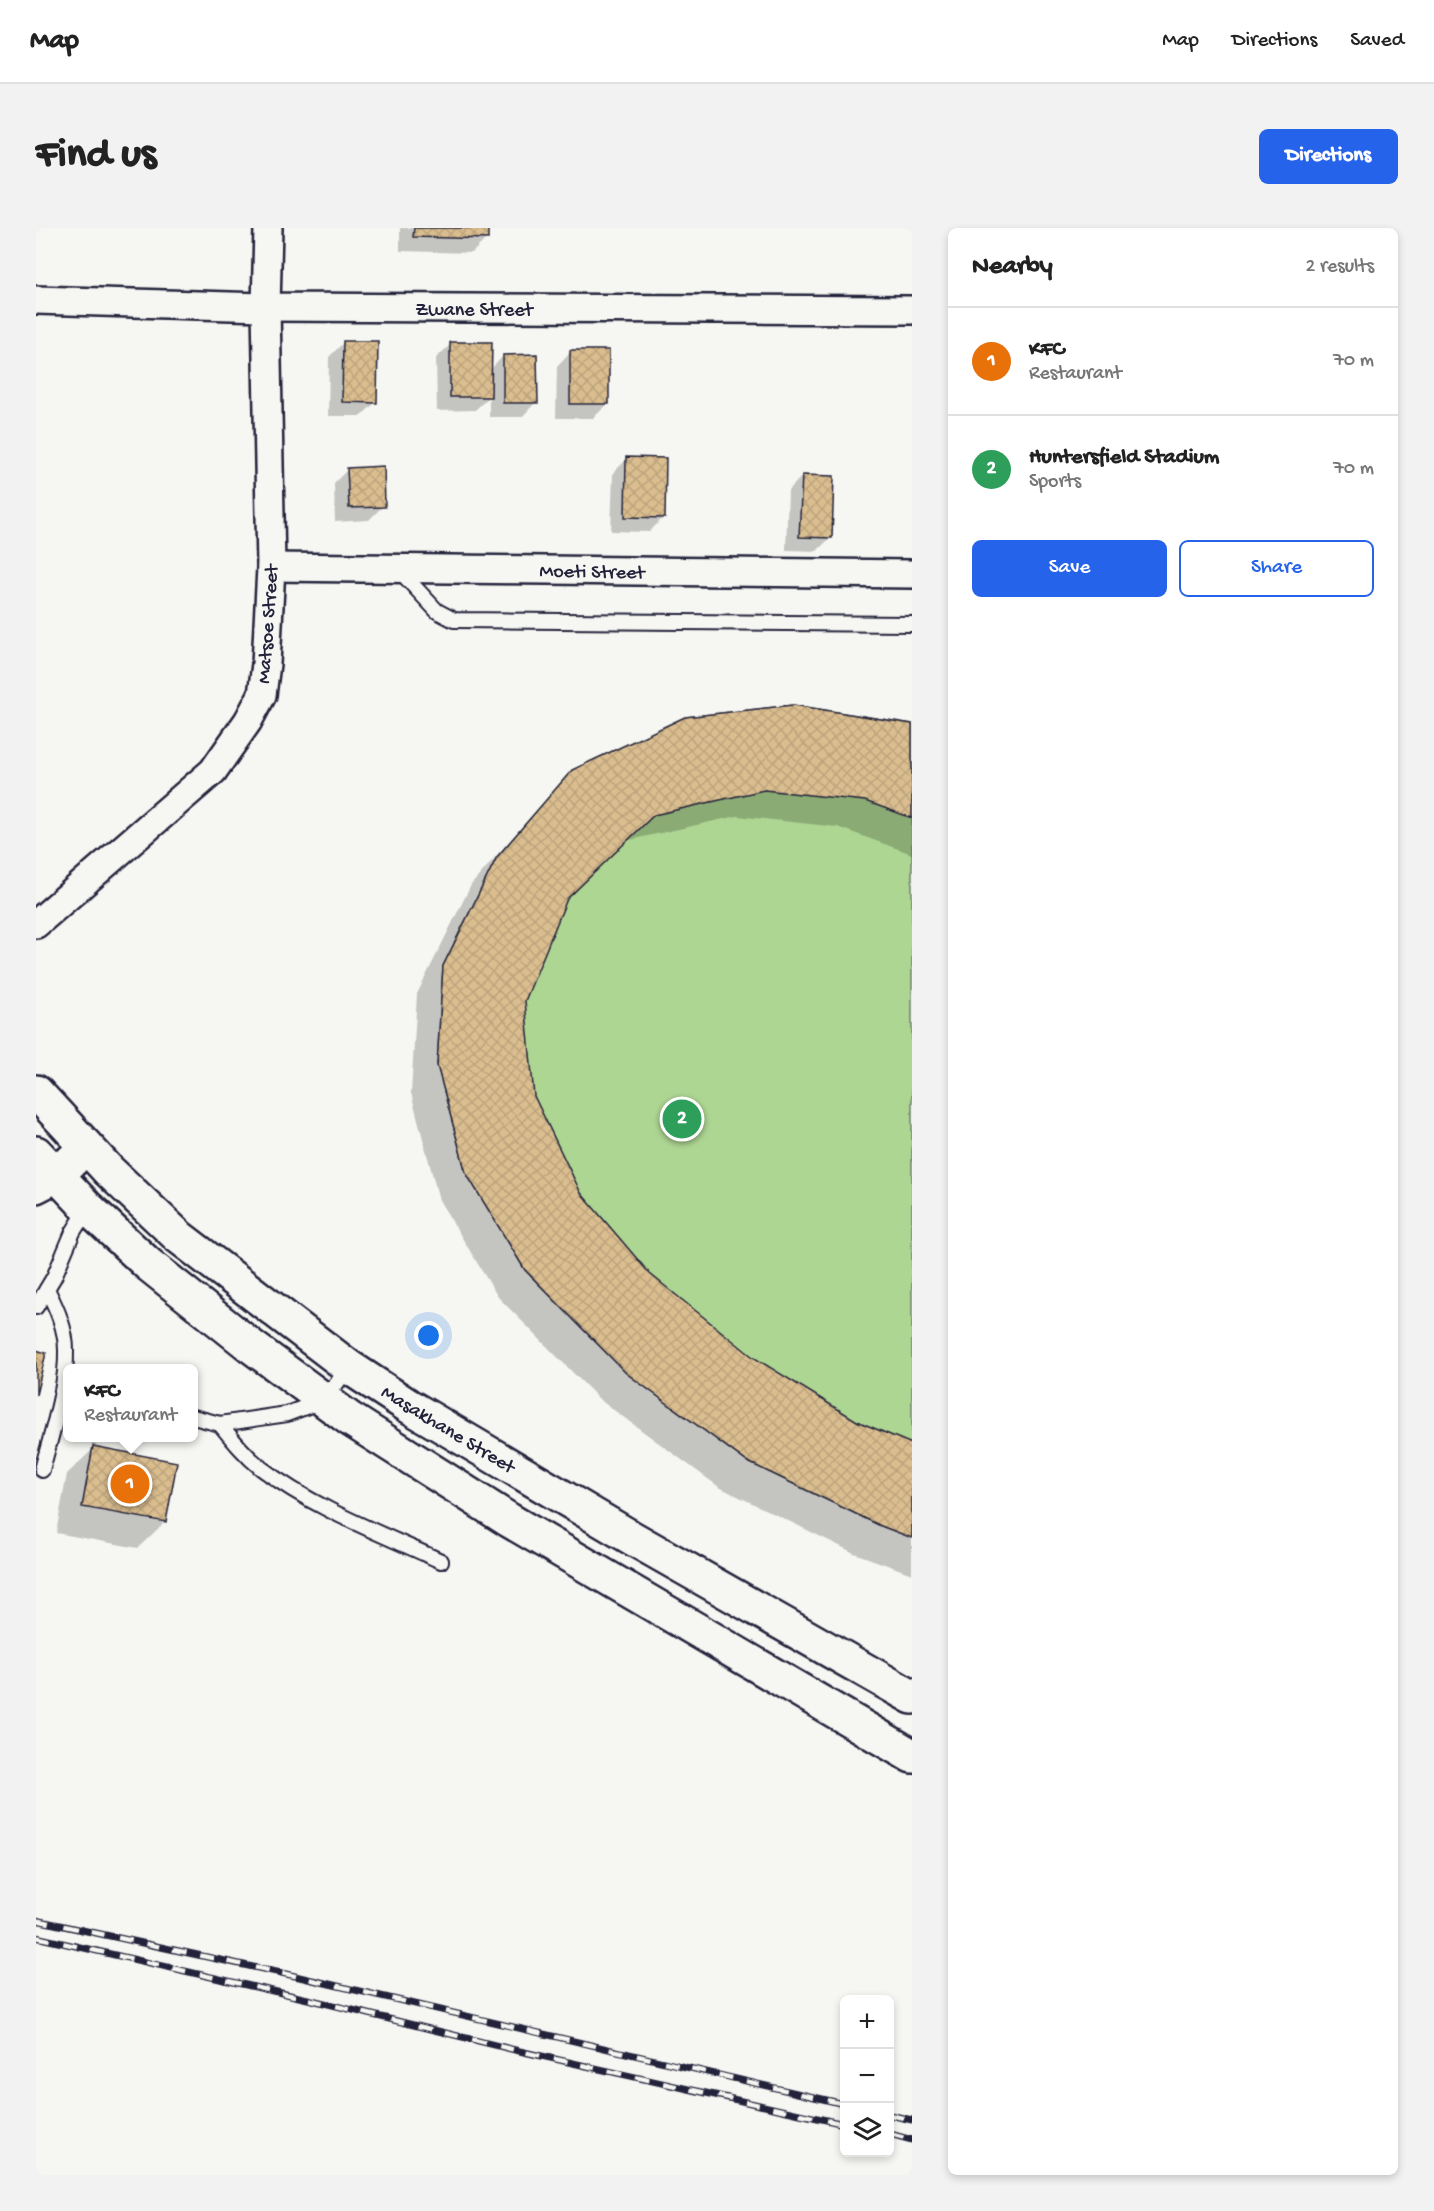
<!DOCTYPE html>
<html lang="en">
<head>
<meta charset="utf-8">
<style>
  :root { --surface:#fff; --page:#f2f2f2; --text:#222; --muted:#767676; --line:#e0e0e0; --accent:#2563eb }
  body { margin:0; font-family:"Gochi Hand",sans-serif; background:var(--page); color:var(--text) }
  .controls { position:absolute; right:18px; bottom:18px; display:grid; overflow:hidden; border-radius:9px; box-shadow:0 3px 9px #0003 }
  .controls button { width:54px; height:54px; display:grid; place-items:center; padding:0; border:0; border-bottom:2px solid var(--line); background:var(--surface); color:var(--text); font:30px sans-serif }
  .you { position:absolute; left:393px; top:1108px; width:21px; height:21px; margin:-15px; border:4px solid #fff; border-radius:50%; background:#1a73e8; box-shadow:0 0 0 9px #1a73e833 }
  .badge { display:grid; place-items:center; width:39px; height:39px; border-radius:50%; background:var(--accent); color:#fff; font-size:20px; font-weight:700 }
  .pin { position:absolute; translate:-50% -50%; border:3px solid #fff; box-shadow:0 2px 6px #0006 }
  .popup { position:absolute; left:27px; top:1136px; width:135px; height:78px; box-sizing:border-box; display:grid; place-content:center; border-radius:9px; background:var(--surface); filter:drop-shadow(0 2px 4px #0005); font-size:20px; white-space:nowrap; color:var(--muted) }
  .popup b { font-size:22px; color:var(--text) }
  .popup::after { content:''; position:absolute; left:50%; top:100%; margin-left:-12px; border:12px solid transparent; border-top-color:var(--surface) }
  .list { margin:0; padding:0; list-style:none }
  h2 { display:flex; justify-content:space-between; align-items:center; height:78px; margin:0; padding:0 24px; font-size:26px }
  h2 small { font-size:20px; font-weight:400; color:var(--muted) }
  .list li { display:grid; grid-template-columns:39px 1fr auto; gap:18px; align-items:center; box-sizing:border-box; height:108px; padding:0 24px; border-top:2px solid var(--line) }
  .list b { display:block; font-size:22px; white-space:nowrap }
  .list p { margin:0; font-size:20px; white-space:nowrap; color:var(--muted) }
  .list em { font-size:20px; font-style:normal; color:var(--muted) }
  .actions { display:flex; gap:12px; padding:18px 24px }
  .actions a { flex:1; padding:14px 0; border:2px solid var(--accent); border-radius:9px; text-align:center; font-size:21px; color:var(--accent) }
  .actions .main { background:var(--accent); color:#fff }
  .icon { flex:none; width:33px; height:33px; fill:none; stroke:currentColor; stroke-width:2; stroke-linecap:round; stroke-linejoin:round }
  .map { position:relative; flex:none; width:876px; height:1947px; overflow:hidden; border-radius:9px }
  header { display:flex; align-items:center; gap:36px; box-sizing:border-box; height:84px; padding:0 30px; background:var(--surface); border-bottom:2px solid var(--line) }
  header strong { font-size:28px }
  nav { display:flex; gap:33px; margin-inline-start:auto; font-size:21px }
  .intro { display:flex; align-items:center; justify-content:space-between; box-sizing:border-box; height:144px; padding:0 36px }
  h1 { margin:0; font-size:42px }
  .button { padding:15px 27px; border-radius:9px; background:var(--accent); color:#fff; font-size:21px; font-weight:700 }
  main { display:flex; gap:36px; padding:0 36px }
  aside { flex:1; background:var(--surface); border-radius:9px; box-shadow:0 3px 9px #0003 }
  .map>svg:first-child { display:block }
  .green { fill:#aed693; stroke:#687c67; stroke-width:1.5 }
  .shadow { fill:#0003 }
  .building { fill:url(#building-cross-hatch); stroke:#22223b; stroke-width:1.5 }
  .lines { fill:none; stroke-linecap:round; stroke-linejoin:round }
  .service-casing { stroke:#22223b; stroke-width:18 }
  .minor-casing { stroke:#22223b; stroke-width:32 }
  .tertiary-casing { stroke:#22223b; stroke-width:38 }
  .secondary-casing { stroke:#22223b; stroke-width:38 }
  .service { stroke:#f6f6f2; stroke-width:14 }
  .minor { stroke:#f6f6f2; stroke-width:27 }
  .tertiary { stroke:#f6f6f2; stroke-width:33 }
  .secondary { stroke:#f6f6f2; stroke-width:33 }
  .rail-casing { stroke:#22223b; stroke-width:7 }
  .rail { stroke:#f6f6f2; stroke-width:4.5; stroke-dasharray:14; stroke-linecap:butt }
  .labels { text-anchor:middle; stroke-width:4.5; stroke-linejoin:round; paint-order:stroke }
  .street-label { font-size:20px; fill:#22223b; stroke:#f6f6f2 }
</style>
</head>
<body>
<header>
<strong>Map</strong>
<nav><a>Map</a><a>Directions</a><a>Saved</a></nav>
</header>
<div class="intro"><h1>Find us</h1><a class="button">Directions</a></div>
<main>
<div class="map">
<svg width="876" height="1947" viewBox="0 0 876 1947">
  <defs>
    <pattern id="building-cross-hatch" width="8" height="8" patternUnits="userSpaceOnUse" patternTransform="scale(1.5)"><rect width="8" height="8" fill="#dbbe8f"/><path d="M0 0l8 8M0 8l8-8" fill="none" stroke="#bca37c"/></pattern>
  </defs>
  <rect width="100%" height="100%" fill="#f6f6f2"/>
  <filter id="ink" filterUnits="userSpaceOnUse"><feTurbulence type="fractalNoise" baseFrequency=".0167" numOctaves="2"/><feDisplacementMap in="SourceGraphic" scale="12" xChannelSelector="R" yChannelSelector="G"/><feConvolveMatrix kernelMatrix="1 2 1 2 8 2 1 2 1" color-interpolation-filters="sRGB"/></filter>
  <g filter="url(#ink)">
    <polygon class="green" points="757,477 876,496 876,1310 845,1298 710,1233 590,1145 489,1042 430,945 401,837 407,738 461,629 536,542 649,489"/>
    <g class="shadow">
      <polygon points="364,0 451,0 451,10 436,25 364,23"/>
      <polygon points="308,114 340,174 325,188 292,188 293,129"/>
      <polygon points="415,116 454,142 467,128 500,174 486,189 453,189 453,169 439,182 401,183 400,130"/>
      <polygon points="535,123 572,176 557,190 520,190 521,138"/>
      <polygon points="591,231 627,290 613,304 575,303 577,245"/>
      <polygon points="312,241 347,278 333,292 299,294 298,255"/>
      <polygon points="766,248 795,309 781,323 750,322 752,263"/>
      <polygon points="876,498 876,626 801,599 701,588 589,613 529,672 487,773 496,868 544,966 613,1047 716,1130 820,1194 876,1217 876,1346 818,1325 683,1259 564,1172 462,1069 403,972 375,865 381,766 435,657 510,571 537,544"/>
      <polygon points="58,1220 129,1294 102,1320 20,1305 31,1246"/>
    </g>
    <g class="building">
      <polygon points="378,0 452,0 452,11 377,9"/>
      <polygon points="307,113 342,113 341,175 306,174"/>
      <polygon points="414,114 456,114 455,169 414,169"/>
      <rect x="534" y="122" width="39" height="54"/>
      <polygon points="501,126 502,175 467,175 467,127"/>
      <polygon points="590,229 630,230 629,290 589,289"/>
      <polygon points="348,238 349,279 313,280 311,240"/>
      <polygon points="766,247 798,248 796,310 763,309"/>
      <polygon points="757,477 876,496 876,590 829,573 728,562 618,587 531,671 489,773 498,868 545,965 614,1046 717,1129 821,1193 876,1216 876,1310 845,1298 710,1233 590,1145 489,1042 430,945 401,837 407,738 461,629 536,542 649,489"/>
      <polygon points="0,1122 10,1125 0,1167"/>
      <polygon points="57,1218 141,1234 130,1294 46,1279"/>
    </g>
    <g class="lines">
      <g class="service-casing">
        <g id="service">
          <polyline points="362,341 401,383 418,392 876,396"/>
          <polyline points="0,1079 18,1049 37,1004 52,980"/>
          <polyline points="157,1189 184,1196 251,1186 288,1172 313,1139"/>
          <path d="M184,1196C197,1212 209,1227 225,1240C279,1281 344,1305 405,1333"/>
          <path d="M6,1242C15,1207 31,1159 30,1123C30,1101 21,1081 11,1061"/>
        </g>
      </g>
      <g class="minor-casing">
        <g id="minor">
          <polyline points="0,72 230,79 876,82"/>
          <polyline points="235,339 876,346"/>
          <polyline points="0,696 177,543 212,493 226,467 230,436 235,339 230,79 232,0"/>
        </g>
      </g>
      <g class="tertiary-casing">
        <polyline id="tertiary" points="0,958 21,947 50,919"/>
      </g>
      <g class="secondary-casing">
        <g id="secondary">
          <polyline points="0,864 73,943 143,1009 313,1139 371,1177 596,1310 876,1469"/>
          <polyline points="0,925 52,980 112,1036 215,1118 314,1191 473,1292 876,1528"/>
        </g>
      </g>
      <use href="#service" class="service"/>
      <use href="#minor" class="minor"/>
      <use href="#tertiary" class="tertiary"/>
      <use href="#secondary" class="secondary"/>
      <g class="rail-casing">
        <g id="rail">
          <polyline points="0,1692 259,1748 808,1876"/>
          <polyline points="0,1709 276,1772 479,1822 808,1896"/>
          <polyline points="854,1887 876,1892"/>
          <polyline points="854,1906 876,1912"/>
        </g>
      </g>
      <use href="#rail" class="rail"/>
    </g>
  </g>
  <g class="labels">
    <g class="street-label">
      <text x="438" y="87">Zwane Street</text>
      <text transform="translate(556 342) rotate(1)" y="7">Moeti Street</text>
      <text transform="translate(230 396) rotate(-86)" y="7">Matsoe Street</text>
      <text transform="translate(413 1200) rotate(31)" y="7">Masakhane Street</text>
    </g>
  </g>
</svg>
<div class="controls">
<button>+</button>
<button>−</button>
<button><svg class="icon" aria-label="layers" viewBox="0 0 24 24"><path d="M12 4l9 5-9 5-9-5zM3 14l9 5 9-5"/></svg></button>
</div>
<div class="you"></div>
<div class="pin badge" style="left:94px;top:1256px;background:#e8710a">1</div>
<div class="popup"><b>KFC</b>Restaurant</div>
<div class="pin badge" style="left:646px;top:891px;background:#2e9e5b">2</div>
</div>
<aside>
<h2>Nearby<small>2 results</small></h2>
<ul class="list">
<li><span class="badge" style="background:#e8710a">1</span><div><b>KFC</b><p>Restaurant</p></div><em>70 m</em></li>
<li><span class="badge" style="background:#2e9e5b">2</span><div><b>Huntersfield Stadium</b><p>Sports</p></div><em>70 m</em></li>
</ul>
<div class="actions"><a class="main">Save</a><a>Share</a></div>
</aside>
</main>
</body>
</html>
